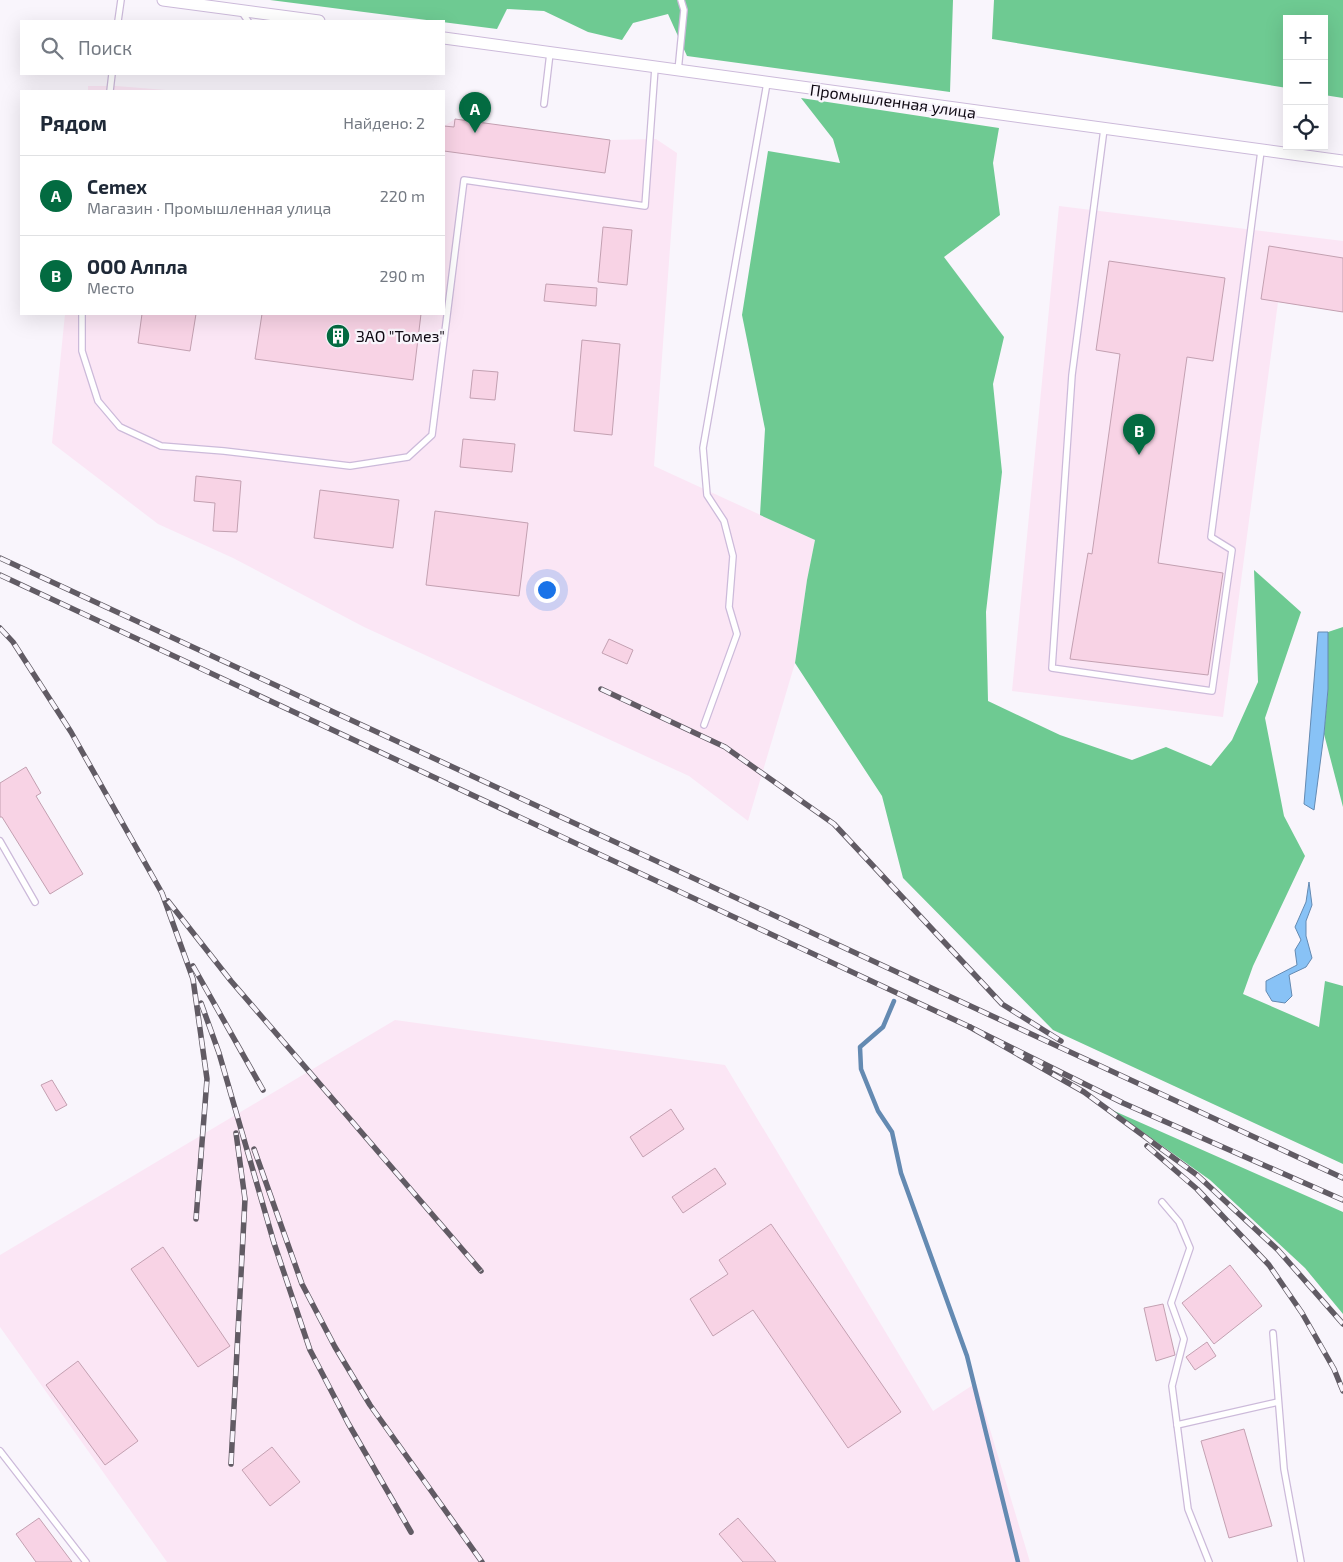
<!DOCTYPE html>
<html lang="ru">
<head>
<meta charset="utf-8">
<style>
  :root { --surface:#fff; --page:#f2f2f3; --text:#1f2937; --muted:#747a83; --line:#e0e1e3; --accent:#036b41 }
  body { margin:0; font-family:"Exo 2",sans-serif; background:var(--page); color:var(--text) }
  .controls { position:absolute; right:15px; top:15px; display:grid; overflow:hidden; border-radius:0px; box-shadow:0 5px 20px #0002 }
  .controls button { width:45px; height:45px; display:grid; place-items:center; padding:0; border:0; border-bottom:1px solid var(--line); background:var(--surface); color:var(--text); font:25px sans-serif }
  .you { position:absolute; left:546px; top:589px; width:18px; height:18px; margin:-12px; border:4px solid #fff; border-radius:50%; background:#1a73e8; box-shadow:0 0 0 8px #1a73e833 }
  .badge { display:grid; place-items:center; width:32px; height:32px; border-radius:50%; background:var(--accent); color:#fff; font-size:16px; font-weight:700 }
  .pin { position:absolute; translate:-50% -41px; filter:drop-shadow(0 1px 2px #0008) }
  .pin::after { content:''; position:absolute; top:26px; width:18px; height:15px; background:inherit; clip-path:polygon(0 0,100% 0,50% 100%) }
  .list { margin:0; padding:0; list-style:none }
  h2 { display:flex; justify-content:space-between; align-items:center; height:65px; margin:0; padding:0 20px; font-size:21px }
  h2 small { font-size:16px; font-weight:400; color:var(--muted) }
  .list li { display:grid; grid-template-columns:32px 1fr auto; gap:15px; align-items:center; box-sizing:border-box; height:80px; padding:0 20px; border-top:1px solid var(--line) }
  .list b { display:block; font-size:19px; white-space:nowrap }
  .list p { margin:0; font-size:16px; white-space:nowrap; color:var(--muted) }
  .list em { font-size:16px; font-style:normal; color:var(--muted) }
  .icon { flex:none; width:28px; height:28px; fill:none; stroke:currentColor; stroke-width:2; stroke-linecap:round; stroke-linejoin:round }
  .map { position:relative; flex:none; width:1343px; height:1562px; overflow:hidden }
  .search { position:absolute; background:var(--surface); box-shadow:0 5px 20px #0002; left:20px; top:20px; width:425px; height:55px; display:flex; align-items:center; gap:12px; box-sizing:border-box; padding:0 18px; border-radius:0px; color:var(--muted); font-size:19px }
  .panel { position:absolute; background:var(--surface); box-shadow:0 5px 20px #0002; left:20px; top:90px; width:425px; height:225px; border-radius:0px }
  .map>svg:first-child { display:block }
  .industrial { fill:#fbe6f5 }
  .forest { fill:#6eca92 }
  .water { fill:#88c2f6; stroke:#648ab2 }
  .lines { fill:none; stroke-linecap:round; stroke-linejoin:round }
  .stream { stroke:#648ab2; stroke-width:4.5 }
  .building { fill:#f8d3e5; stroke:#c3a0b1 }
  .service-casing { stroke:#ccbada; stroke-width:8 }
  .minor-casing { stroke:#ccbada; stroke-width:13 }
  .service { stroke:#fff; stroke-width:5.5 }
  .minor { stroke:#fff; stroke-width:11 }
  .rail-casing { stroke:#615b64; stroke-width:5.5 }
  .rail { stroke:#f9f5fc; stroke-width:4; stroke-dasharray:11; stroke-linecap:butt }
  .labels { text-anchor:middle; stroke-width:4.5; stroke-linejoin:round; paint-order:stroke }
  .street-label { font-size:16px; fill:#0f0913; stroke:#f9f5fc }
  .poi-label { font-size:16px; fill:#0f0913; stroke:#f9f5fc; text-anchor:start }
</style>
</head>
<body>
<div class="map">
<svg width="1343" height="1562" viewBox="0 0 1343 1562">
  <rect width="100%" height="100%" fill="#f9f5fc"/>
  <g class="industrial">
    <polygon points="88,86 116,86 178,91 88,91"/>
    <polygon points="455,119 609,140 656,139 677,153 654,466 815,540 807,580 795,663 748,821 689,776 364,627 233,558 158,524 52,443 65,314 444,314 444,126"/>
    <polygon points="1059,206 1343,241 1343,312 1278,302 1223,717 1012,691"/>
    <polygon points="395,1020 725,1065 933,1411 976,1383 1030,1562 167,1562 0,1327 0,1255"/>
  </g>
  <g class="forest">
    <polygon points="270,0 953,0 950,92 687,56 668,14 633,23 622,40 588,32 544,11 507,9 497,29"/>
    <polygon points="994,0 1343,0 1343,98 1324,95 1324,19 1287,19 1287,88 992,39"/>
    <polygon points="801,98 999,128 993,163 1000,215 944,257 1004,337 993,384 1002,472 986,612 988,701 1060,735 1132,760 1166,747 1211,766 1232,740 1258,682 1254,570 1301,612 1265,718 1284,816 1305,856 1253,966 1243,994 1319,1027 1325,981 1343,986 1343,1164 1053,1030 903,878 882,796 795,663 807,580 815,540 760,515 765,429 742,315 768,151 840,163 833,139"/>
    <polygon points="1343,627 1343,807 1324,734 1328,689 1328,632"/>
    <polygon points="1112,1110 1343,1212 1343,1314 1305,1268 1210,1180"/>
  </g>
  <g class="water">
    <polygon points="1318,632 1328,632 1328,689 1324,734 1314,810 1304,804"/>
    <polygon points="1309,882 1312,905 1306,921 1306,936 1312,958 1306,967 1289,975 1292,996 1285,1003 1272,1001 1266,991 1266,981 1297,965 1295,950 1301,940 1295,927 1306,902"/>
  </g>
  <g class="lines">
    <polyline class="stream" points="894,1001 883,1027 860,1047 861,1069 878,1111 892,1132 901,1173 967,1356 1018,1562"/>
  </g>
  <g class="building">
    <polygon points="455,119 610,140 605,173 444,151 444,126 454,127"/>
    <polygon points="603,227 632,230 627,285 598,282"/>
    <polygon points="1269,246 1343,258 1343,312 1261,299"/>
    <polygon points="1109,261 1225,278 1213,361 1187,357 1158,563 1223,573 1208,675 1070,659 1088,553 1092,554 1120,354 1096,350"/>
    <polygon points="546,284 597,288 596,306 544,301"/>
    <polygon points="142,314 196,314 190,351 138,343"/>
    <polygon points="262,314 421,314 413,380 255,359"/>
    <polygon points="582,340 620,344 612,435 574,431"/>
    <polygon points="473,370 498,372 495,400 470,398"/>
    <polygon points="463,439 515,444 512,472 460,467"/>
    <polygon points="196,476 241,481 237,532 213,531 215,503 194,501"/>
    <polygon points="320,490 399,500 393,548 314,538"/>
    <polygon points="435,511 528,523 519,596 426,585"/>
    <polygon points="609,639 633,650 627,664 602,653"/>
    <polygon points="26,767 41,793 36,796 83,874 50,894 2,817 0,817 0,783"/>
    <polygon points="52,1080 67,1105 56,1111 41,1085"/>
    <polygon points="671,1109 684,1129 643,1157 630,1137"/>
    <polygon points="715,1168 726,1184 683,1213 672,1197"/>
    <polygon points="771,1224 901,1412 848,1448 753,1310 713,1336 690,1299 728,1274 719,1260"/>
    <polygon points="163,1247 230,1346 198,1367 131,1269"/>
    <polygon points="1230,1265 1262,1306 1214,1344 1182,1303"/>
    <polygon points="1163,1304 1175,1355 1156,1361 1144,1308"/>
    <polygon points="1207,1342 1216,1356 1195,1370 1186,1357"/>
    <polygon points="78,1361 138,1441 105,1465 46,1385"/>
    <polygon points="1244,1429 1272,1526 1229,1538 1201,1441"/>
    <polygon points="272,1447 300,1482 270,1506 242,1470"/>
    <polygon points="39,1518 72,1562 36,1562 16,1534"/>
    <polygon points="738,1518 776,1562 743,1562 719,1534"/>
  </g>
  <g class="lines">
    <g class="service-casing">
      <g id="service">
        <polyline points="241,11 248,21"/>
        <polyline points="118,21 121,0"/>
        <polyline points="678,71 684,10 681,0"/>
        <polyline points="110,91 112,74"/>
        <polyline points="544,104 550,53"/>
        <polyline points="1104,129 1072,375 1052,668 1212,691 1232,550 1211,537 1261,151"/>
        <polyline points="82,314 82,351 98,401 120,427 161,446 224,451 350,466 408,457 432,435 464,180 645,206 655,68"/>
        <polyline points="704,725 737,634 729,607 733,556 724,521 707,495 703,448 767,83"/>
        <polyline points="0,841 35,902"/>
        <polyline points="1162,1202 1179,1222 1190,1248 1171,1303 1184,1339 1172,1386 1188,1509 1209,1562"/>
        <polyline points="1273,1333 1284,1469 1301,1562"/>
        <polyline points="1177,1425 1278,1402"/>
        <polyline points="0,1451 86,1562"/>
      </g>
    </g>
    <g class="minor-casing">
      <g id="minor">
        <polyline points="163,0 319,21"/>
        <polyline points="444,38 1343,161"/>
      </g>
    </g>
    <use href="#service" class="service"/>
    <use href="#minor" class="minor"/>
    <g class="rail-casing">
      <g id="rail">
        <polyline points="0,558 1343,1178"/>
        <polyline points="0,575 970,1027"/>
        <polyline points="0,628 13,642 71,732 162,893 193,979 207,1079 196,1219"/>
        <polyline points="601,689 725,747 834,824 1002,1004 1061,1041"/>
        <polyline points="168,901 231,981 481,1271"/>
        <polyline points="193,966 263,1090"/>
        <polyline points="201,1003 219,1053 274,1243 310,1350 348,1423 411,1532"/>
        <polyline points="1147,1146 1197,1189 1269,1265 1302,1313 1334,1369 1343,1391"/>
        <polyline points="254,1149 302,1284 335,1347 370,1405 482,1562"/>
        <polyline points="1343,1200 1123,1103 970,1027 1084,1092 1197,1175 1278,1250 1343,1324"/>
        <polyline points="231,1464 245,1199 236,1133"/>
      </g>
    </g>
    <use href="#rail" class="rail"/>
  </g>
  <defs>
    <g id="building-disc" transform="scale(1.25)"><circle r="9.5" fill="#036b41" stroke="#f9f5fc"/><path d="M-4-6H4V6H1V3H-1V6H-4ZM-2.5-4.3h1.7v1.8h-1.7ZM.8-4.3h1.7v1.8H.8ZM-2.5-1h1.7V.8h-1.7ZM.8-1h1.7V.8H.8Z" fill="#fff"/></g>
  </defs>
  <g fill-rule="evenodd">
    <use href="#building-disc" x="338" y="336"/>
  </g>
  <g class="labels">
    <g class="street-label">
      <text transform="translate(893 101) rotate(8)" y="6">Промышленная улица</text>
    </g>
    <g class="poi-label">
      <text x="356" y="342">ЗАО "Томез"</text>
    </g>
  </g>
</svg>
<div class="controls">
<button>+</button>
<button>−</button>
<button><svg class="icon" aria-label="locate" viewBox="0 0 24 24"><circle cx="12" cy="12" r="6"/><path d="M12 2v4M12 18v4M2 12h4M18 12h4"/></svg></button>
</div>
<div class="you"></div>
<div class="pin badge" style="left:475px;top:133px">A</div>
<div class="pin badge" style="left:1139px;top:455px">B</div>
<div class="search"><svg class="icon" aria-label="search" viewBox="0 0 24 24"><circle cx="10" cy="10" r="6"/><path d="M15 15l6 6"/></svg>Поиск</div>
<section class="panel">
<h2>Рядом<small>Найдено: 2</small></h2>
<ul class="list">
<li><span class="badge">A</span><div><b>Cemex</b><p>Магазин · Промышленная улица</p></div><em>220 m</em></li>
<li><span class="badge">B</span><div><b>ООО Алпла</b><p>Место</p></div><em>290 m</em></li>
</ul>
</section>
</div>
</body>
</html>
